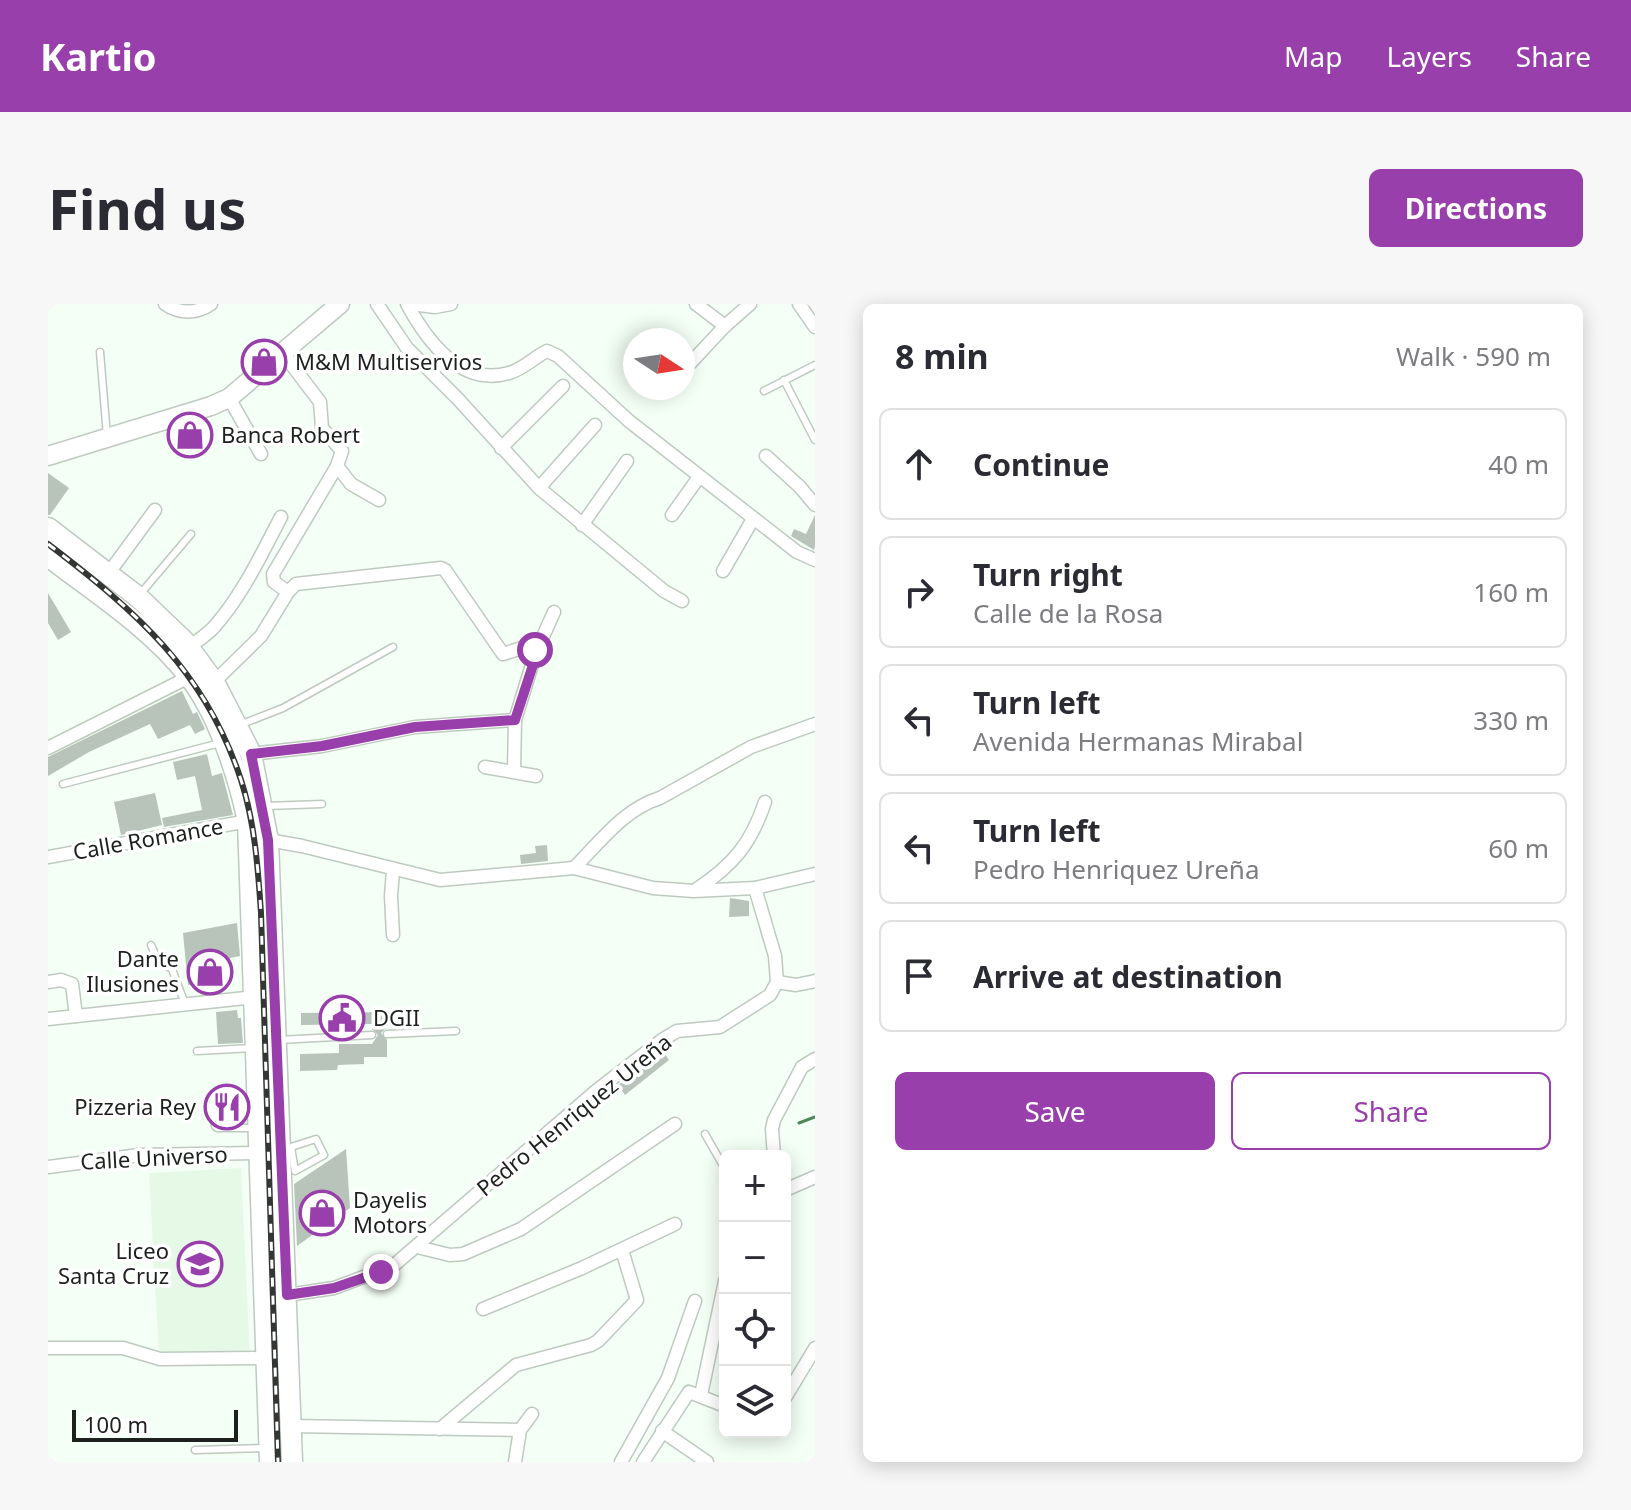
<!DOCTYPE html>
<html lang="en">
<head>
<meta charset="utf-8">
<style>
  :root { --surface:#fff; --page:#f7f7f7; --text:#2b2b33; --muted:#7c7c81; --line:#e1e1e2; --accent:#993fab }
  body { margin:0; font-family:"Noto Sans",sans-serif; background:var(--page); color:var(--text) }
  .controls { position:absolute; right:24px; bottom:24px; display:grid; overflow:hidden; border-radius:12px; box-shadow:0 4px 20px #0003 }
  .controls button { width:72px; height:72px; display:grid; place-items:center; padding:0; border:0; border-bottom:2px solid var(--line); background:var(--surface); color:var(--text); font:40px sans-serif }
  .compass { position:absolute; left:575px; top:24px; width:72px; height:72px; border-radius:50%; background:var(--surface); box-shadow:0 4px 20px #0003; rotate:102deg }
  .scale { position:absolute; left:24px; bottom:20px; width:166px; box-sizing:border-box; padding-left:8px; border:4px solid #1c211d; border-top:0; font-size:22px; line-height:28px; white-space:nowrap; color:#1c211d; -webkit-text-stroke:6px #fff; paint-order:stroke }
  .stop { position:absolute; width:24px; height:24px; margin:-18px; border:6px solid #993fab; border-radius:50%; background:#fff }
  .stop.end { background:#993fab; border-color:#fff; box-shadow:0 2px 8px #0008 }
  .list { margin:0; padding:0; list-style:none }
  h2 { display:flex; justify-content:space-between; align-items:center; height:104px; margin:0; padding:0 32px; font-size:34px }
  h2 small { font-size:26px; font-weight:400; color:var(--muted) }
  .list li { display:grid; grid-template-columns:52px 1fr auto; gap:24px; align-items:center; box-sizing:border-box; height:112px; margin:0 16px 16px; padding:0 16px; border:2px solid var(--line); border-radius:12px }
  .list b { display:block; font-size:30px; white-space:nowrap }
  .list p { margin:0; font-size:26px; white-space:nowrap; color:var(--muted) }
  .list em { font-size:26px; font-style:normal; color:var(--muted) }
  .actions { display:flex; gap:16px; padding:24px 32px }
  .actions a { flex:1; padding:18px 0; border:2px solid var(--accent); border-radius:12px; text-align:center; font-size:28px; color:var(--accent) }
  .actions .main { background:var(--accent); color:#fff }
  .icon { flex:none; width:44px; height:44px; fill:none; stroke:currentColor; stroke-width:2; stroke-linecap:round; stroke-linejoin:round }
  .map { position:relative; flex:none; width:767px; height:1158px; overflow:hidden; border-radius:12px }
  header { display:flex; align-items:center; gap:48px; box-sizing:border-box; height:112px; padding:0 40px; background:var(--accent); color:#fff }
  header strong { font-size:38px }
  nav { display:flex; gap:44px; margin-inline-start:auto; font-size:28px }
  .intro { display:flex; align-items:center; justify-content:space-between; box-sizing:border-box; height:192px; padding:0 48px }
  h1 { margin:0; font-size:56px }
  .button { padding:20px 36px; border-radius:12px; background:var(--accent); color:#fff; font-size:28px; font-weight:700 }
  main { display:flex; gap:48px; padding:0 48px }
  aside { flex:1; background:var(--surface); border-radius:12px; box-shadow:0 4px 20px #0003 }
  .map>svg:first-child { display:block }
  .built { fill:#e6f9e7 }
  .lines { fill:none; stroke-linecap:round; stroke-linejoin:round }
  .stream { stroke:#4f8657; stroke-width:3 }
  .building { fill:#b8c4b9 }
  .lane-casing { stroke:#becabf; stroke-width:9 }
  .street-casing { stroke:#becabf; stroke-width:15 }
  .secondary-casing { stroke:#becabf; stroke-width:21 }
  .primary-casing { stroke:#becabf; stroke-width:23 }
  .lane { stroke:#fff; stroke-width:6 }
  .street { stroke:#fff; stroke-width:12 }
  .secondary { stroke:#fff; stroke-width:18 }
  .primary { stroke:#fff; stroke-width:20 }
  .rail-casing { stroke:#323733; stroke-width:6 }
  .rail { stroke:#fff; stroke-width:3; stroke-dasharray:9; stroke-linecap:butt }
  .route { stroke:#993fab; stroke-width:10 }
  .labels { text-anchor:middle; stroke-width:7; stroke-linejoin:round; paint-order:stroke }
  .poi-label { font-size:22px; fill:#1c211d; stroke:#fff; text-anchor:start }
  .street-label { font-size:22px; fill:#1c211d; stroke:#fff }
</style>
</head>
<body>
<header>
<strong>Kartio</strong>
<nav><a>Map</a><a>Layers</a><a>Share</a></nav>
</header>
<div class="intro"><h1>Find us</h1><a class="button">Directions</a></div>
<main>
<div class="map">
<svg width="767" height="1158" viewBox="0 0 767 1158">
  <rect width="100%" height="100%" fill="#f4fff5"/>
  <polygon class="built" points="193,864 202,1052 111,1053 101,869"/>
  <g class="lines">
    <polyline class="stream" points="751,819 767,813"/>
  </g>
  <g class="building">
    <polygon points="0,169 21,184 2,211 0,211"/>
    <polygon points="767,211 767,242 766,246 743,232 746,225 758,230"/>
    <polygon points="0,289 23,328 10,336 0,319"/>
    <polygon points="134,387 145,410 149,408 157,425 147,430 142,421 110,435 102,420 41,448 0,472 0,453"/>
    <polygon points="159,450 164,472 174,469 185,511 116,523 114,514 154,506 147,472 129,476 125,458"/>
    <polygon points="107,489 114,521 73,531 66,498"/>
    <polygon points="499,541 500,557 473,560 472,551 488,549 487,542"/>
    <polygon points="682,594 701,597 701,612 681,613"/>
    <polygon points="189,619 192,652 182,654 185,674 140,681 135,629"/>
    <polygon points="189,706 190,714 193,714 195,739 170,740 168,708"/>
    <polygon points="338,708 338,724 333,729 339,736 339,753 316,753 316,760 290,761 289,766 252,767 252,750 291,749 291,740 324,740 330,731 324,725 324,720 253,721 253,709"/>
    <polygon points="615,747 621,756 577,791 570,781"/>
    <polygon points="298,845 302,904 249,942 246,880"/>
  </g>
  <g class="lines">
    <g class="lane-casing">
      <g id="lane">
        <polyline points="52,48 59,132"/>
        <polyline points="736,76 767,136"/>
        <polyline points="716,87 767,61"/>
        <polyline points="93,289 143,230"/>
        <polyline points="194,420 235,404 345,343"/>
        <polyline points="15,480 172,439"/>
        <polyline points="218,502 274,500"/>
        <polyline points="103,641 110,657 124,665 137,700"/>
        <polyline points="339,730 408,727"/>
        <polyline points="231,736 324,731"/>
        <polyline points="149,747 205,744"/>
        <polyline points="205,824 169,824 167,822 166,807 171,803 207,800"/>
        <polyline points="657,830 677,865"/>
        <polygon points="268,835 276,851 247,867 243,843"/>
        <polyline points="147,1146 218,1144"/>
      </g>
    </g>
    <g class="street-casing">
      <g id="street">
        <path d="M117,0C132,10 148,10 163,0"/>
        <polyline points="329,0 359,44 410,95 491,184 616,287 634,297"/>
        <path d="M359,0C379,37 413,83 461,69C476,65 486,53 499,47L510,52L581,117L749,248L767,256"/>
        <polyline points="363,0 387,3 403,0"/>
        <polyline points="648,0 677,22"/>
        <polyline points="751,0 767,23"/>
        <polyline points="234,48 272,98 274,124 294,147 289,162 225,270 226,278 240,288"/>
        <polyline points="635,67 677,22 702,0"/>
        <polyline points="181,94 213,150"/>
        <polyline points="453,144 515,82"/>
        <polyline points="718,152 752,183 767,201"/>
        <polyline points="289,162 303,180 331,196"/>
        <polyline points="491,184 547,121"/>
        <polyline points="624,211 651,173"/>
        <polyline points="534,221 579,157"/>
        <polyline points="675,267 705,215"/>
        <polyline points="60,270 107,206"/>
        <path d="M141,343C149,337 159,331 166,323C194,292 213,251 233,213"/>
        <polyline points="166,378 213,332 240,288 248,280 393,264 397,266 455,350 477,343 488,348"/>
        <polyline points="0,444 141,373"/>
        <polyline points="203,450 274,442 367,423 467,416"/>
        <polyline points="437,463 488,472"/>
        <polyline points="466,467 467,416 488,348 506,308"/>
        <polyline points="220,536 254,542 392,576 526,564 605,584 646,587 707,584 767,570"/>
        <polyline points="0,553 200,517"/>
        <path d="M526,564C552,538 576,505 612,494L703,443L767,420"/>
        <path d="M649,585C685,561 703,540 717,498"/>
        <polyline points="345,631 343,592 345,566"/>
        <polyline points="0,678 13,676 24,680 28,712"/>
        <polyline points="729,678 748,681 767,677"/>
        <polyline points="0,715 207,693"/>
        <polyline points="726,852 724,825 726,816 754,763 767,755"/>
        <polyline points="0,863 91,851 213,849"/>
        <polyline points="737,886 767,873"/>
        <polyline points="369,943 402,951 415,950 473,925 627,820"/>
        <polyline points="239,991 286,984 345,962 548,787 614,736 629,727 672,723 722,691 729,678 727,652 707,584"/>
        <polyline points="435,1005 534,964 627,920"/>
        <polyline points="0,1044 75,1044 112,1055 220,1054"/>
        <polyline points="653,1091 677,977"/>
        <polyline points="737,1094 767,1044"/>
        <polyline points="243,1122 472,1126"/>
        <polyline points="392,1125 468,1061 543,1041 550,1037 589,996 574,946"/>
        <polyline points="614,1127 659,1158"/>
        <polyline points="467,1158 472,1126 484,1110"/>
        <polyline points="573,1158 620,1074 647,997"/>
        <polyline points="595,1158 641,1088 677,1102"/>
      </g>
    </g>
    <g class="secondary-casing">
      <polyline id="secondary" points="0,152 163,102 181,94 292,0"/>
    </g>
    <g class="primary-casing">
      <g id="primary">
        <polyline points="0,224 90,293 136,337 166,378 203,450 220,536 244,1158"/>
        <path d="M0,252C48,289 102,323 140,371C170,408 190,471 200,517L222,1158"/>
      </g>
    </g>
    <use href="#lane" class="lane"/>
    <use href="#street" class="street"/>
    <use href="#secondary" class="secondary"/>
    <use href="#primary" class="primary"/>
    <g class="rail-casing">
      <path id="rail" d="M0,240C88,307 158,368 193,476C207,519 210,565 213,609L230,1158"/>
    </g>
    <use href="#rail" class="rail"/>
  </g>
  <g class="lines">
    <polyline class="route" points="333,968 286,984 239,991 220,536 203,450 274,442 367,423 467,416 485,361 487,346"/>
  </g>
  <defs>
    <g id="shop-ring" transform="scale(2.3)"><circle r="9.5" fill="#fff" stroke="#993fab" stroke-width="1.5"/><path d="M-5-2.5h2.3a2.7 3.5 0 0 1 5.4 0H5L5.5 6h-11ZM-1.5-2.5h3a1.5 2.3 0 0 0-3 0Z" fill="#993fab"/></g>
    <g id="civic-ring" transform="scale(2.3)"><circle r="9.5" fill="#fff" stroke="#993fab" stroke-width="1.5"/><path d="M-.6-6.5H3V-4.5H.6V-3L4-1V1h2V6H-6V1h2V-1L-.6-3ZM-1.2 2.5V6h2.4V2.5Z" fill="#993fab"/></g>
    <g id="restaurant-ring" transform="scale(2.3)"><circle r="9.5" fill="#fff" stroke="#993fab" stroke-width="1.5"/><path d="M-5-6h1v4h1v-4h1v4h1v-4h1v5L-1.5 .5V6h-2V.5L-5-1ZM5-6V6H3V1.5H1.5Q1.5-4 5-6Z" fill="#993fab"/></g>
    <g id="school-ring" transform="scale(2.3)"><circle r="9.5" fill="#fff" stroke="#993fab" stroke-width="1.5"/><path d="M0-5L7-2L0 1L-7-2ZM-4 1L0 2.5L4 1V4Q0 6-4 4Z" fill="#993fab"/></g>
  </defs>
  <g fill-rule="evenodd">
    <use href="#shop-ring" x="216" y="58"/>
    <use href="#shop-ring" x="142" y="131"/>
    <use href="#shop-ring" x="162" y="668"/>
    <use href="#civic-ring" x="294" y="714"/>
    <use href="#restaurant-ring" x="179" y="803"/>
    <use href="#shop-ring" x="274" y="909"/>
    <use href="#school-ring" x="152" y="960"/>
  </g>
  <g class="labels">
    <g class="poi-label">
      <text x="247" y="66">M&amp;M Multiservios</text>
      <text x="173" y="139">Banca Robert</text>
      <text x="131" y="663" text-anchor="end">Dante<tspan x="131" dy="25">Ilusiones</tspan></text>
      <text x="325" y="722">DGII</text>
      <text x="148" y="811" text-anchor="end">Pizzeria Rey</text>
      <text x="305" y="904">Dayelis<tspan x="305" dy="25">Motors</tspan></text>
      <text x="121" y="955" text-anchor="end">Liceo<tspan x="121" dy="25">Santa Cruz</tspan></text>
    </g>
    <g class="street-label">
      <text transform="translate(100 535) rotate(-10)" y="8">Calle Romance</text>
      <text transform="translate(526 811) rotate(-39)" y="8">Pedro Henriquez Ureña</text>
      <text transform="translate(106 854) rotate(-3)" y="8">Calle Universo</text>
    </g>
  </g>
</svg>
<div class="controls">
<button>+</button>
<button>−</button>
<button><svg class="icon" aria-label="locate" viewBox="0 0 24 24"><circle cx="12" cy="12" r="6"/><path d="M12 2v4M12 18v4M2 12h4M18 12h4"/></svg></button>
<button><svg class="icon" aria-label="layers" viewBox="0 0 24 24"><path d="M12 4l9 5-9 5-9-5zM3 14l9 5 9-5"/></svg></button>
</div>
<svg class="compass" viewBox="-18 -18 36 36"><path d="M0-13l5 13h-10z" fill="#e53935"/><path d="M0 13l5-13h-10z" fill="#7c7c81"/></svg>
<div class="scale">100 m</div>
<div class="stop" style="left:487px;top:346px"></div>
<div class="stop end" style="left:333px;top:968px"></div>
</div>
<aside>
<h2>8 min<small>Walk · 590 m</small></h2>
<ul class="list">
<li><svg class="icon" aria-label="ahead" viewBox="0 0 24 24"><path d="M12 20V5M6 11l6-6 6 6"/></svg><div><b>Continue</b></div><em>40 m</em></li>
<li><svg class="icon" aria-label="right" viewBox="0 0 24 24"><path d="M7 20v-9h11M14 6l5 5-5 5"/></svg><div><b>Turn right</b><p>Calle de la Rosa</p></div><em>160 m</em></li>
<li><svg class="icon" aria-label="left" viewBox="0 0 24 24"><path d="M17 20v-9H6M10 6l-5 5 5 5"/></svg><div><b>Turn left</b><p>Avenida Hermanas Mirabal</p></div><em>330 m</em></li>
<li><svg class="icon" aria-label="left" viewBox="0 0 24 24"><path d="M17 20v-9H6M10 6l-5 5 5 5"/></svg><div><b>Turn left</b><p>Pedro Henriquez Ureña</p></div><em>60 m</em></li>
<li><svg class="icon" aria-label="arrive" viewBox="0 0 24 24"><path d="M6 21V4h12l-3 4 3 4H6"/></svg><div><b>Arrive at destination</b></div></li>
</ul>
<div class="actions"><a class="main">Save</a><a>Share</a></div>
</aside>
</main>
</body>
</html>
